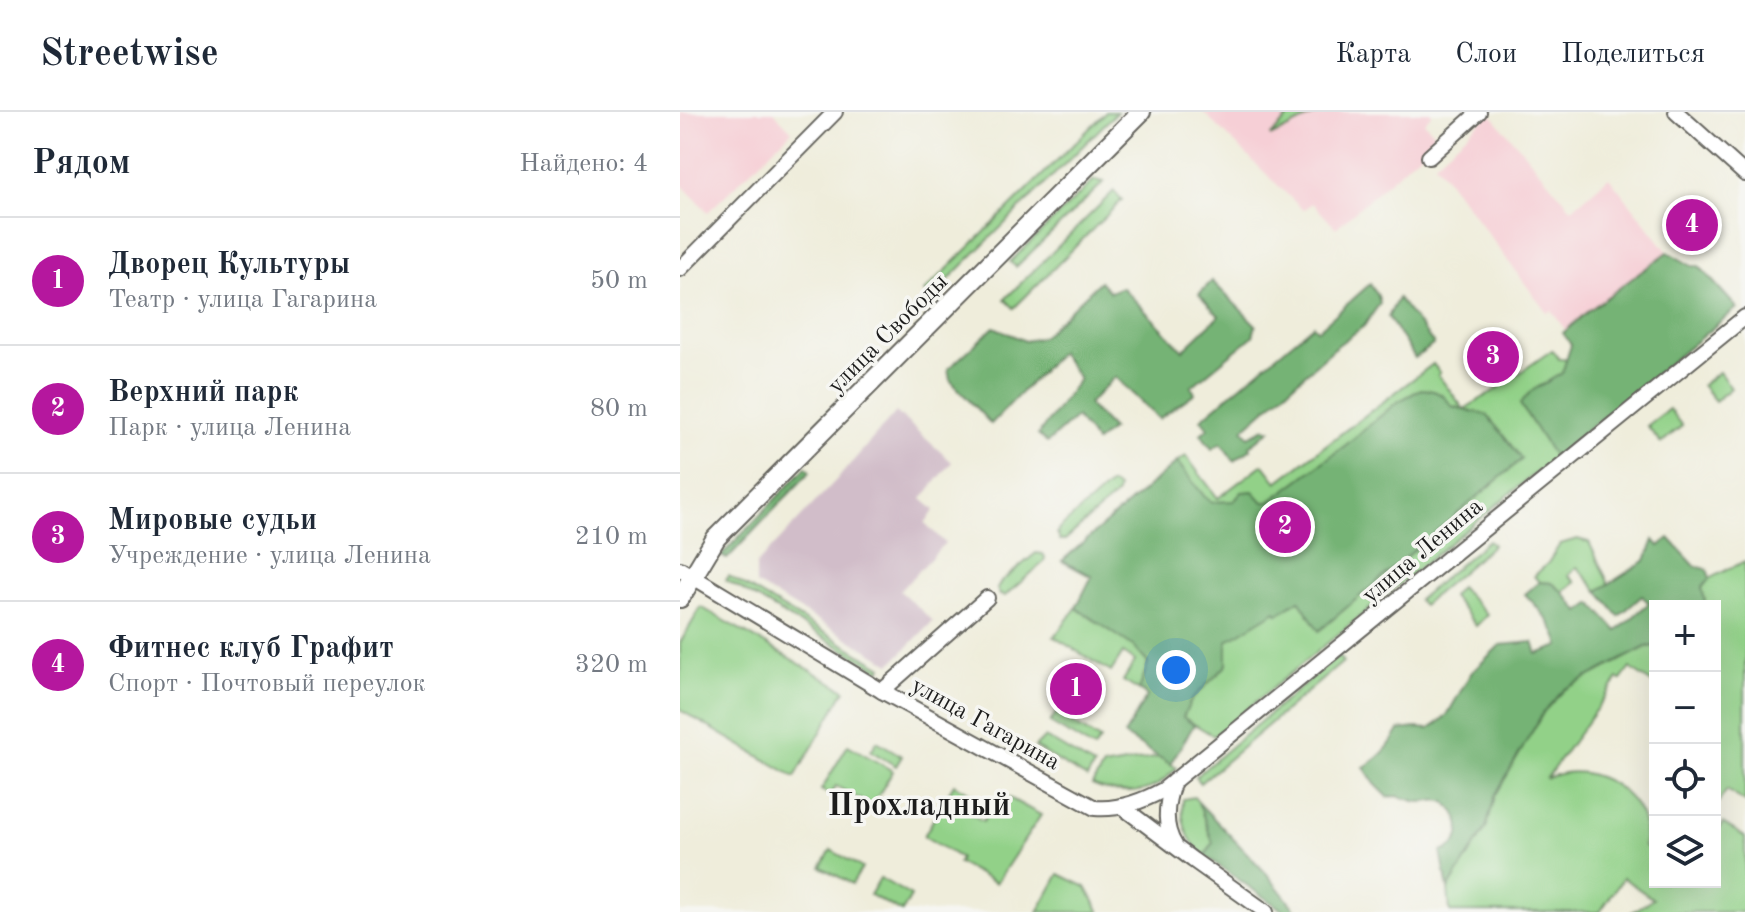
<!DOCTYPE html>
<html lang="ru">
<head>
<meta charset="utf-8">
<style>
  :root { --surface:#fff; --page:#f6f6f7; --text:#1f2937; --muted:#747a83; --line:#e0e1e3; --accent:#b5179e }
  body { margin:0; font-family:"Old Standard TT",serif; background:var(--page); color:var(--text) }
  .controls { position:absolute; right:24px; bottom:24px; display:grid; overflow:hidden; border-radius:0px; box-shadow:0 8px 32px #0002 }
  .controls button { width:72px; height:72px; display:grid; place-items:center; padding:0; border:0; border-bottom:2px solid var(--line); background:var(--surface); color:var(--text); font:40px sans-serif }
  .you { position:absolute; left:496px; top:558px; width:28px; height:28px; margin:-20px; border:6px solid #fff; border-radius:50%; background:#1a73e8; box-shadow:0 0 0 12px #1a73e833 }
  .badge { display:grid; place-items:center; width:52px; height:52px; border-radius:50%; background:var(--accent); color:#fff; font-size:26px; font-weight:700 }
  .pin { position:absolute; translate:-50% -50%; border:4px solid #fff; box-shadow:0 2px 8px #0006 }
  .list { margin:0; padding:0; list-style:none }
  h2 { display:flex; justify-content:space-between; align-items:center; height:104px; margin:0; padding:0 32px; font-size:34px }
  h2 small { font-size:26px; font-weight:400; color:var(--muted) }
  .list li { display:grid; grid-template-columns:52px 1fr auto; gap:24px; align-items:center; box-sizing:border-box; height:128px; padding:0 32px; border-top:2px solid var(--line) }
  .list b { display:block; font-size:30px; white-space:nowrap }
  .list p { margin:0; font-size:26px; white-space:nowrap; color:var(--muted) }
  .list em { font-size:26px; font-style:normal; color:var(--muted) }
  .icon { flex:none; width:44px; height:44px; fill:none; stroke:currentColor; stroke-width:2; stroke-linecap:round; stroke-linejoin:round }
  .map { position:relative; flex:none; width:1065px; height:800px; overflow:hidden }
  header { display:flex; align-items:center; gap:48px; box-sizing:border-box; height:112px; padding:0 40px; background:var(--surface); border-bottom:2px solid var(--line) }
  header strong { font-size:38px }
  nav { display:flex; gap:44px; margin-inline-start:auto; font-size:28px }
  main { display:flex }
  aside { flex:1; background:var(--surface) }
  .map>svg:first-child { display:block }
  .built { fill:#f6cfd6 }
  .industrial { fill:#d1bdc9 }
  .green { fill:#92d188; stroke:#577652; stroke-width:2 }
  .forest { fill:#75b374; stroke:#486848; stroke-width:2 }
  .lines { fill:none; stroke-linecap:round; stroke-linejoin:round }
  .minor-casing { stroke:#66655f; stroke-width:18 }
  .major-casing { stroke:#66655f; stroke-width:22 }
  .minor { stroke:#fff; stroke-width:14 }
  .major { stroke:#fff; stroke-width:18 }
  .labels { text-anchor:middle; stroke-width:7; stroke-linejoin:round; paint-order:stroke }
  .street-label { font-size:24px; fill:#1c1c1c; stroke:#f6f6f2 }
  .district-label { font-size:32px; font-weight:bold; fill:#1c1c1c; stroke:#f6f6f2 }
</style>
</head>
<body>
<header>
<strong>Streetwise</strong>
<nav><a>Карта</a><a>Слои</a><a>Поделиться</a></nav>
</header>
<main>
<aside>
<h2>Рядом<small>Найдено: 4</small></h2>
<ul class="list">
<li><span class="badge">1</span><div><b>Дворец Культуры</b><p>Театр · улица Гагарина</p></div><em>50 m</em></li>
<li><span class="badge">2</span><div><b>Верхний парк</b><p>Парк · улица Ленина</p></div><em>80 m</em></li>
<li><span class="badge">3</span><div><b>Мировые судьи</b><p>Учреждение · улица Ленина</p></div><em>210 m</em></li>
<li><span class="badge">4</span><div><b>Фитнес клуб Графит</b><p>Спорт · Почтовый переулок</p></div><em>320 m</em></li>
</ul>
</aside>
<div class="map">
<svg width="1065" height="800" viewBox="0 0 1065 800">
  <rect width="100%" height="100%" fill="#f6f6f2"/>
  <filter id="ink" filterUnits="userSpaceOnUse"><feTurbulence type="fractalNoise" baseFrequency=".0125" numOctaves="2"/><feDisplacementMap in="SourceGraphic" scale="16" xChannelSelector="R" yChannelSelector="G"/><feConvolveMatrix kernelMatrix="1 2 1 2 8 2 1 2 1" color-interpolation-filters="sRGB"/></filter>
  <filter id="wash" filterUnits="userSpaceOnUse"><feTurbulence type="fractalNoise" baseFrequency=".006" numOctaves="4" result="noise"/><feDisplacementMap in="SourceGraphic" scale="32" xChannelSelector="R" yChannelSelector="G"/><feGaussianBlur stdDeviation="1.8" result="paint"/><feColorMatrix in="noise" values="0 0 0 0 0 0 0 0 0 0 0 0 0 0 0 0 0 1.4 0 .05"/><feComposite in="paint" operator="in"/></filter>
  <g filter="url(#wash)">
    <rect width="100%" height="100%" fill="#efeddb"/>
    <g class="built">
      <polygon points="0,0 94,0 112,19 28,100 0,71"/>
      <polygon points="523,0 750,0 752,2 744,10 757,24 742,40 656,116 632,91 623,98"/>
      <polygon points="810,1 892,97 929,65 988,140 908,199 886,219 871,198 867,201 755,51"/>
    </g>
    <polygon class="industrial" points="216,300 272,350 242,387 255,398 245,411 265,431 220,479 253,509 211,552 76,472 76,453 159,365"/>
    <g class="green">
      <polygon points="426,0 437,0 253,183 244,180"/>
      <polygon points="613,0 641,0 590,25"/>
      <polygon points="414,68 424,70 336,155 330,150"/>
      <polygon points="434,79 442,88 334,196 325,187"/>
      <polygon points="1019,154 1057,196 534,624 443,569 455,549 443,541 431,560 374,525 396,496 412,465 382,449 497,350 506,344 538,386 583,352 597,370 753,252 760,261 758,263 784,297 814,279 872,238 879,247 896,248"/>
      <polygon points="1039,260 1051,276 1035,289 1022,273"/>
      <polygon points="989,297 1002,314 981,331 967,314"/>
      <polygon points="429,373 433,373 438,377 437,382 385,428 380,428 377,421 379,417"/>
      <polygon points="897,427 909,430 929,472 918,479 897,455 888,463 895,470 883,480 872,471 859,470 854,464 868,451 880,432"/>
      <polygon points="808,428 813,433 743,493 738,488"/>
      <polygon points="356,441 363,442 365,445 364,450 325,484 320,483 317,477 321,470"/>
      <polygon points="1065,449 1065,690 1047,678 1035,695 1035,494 1024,494 1025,490 1022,476 1030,466"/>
      <polygon points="49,464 202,555 200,559 46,468"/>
      <polygon points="780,475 807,503 796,514 772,484"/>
      <polygon points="21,495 165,578 115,665 0,598 0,531"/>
      <path d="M975,534V573L950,556L941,568L938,567L866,667C899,649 946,669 961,703C965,713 965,724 964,734L975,741V770H1035V723L1043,711L1065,725V800H952L973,787L943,766L920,800H770L768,777L806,716L815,684L864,599L885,577L966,535Z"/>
      <polygon points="658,544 663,550 520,671 515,665"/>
      <polygon points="376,601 420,628 414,637 370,611"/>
      <polygon points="365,625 414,654 407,666 355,635"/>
      <polygon points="197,629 222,644 216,654 191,639"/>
      <polygon points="168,633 213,659 192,694 156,674 150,683 141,678"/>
      <path d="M479,645L497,656C491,661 484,669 477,673C458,684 430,681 412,673L423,655Z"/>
      <polygon points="274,672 299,686 293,696 268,682"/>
      <polygon points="320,681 361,703 316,771 278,751 280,746 244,724 265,687 303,709"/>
      <path d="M514,685L518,690L533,731L525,744C507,730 500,709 503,687Z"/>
      <polygon points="151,738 182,756 172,772 141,755"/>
      <polygon points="379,762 406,775 420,800 358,800"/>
      <polygon points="200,766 231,784 222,800 190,783"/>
    </g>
    <g class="forest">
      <polygon points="988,140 1012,154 1019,154 1057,196 874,345 840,292 850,280 882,261 891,233 883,221 908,199"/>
      <polygon points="420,169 430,180 442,175 503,238 539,204 519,182 532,169 576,213 573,224 511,275 515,281 479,307 435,265 408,292 432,317 416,330 396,305 367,331 358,323 399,267 380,240 311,312 270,268 268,257 314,215 345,229 362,225"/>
      <polygon points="690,172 698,184 700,191 684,214 658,233 563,317 569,324 585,316 590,318 570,334 571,337 554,349 541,331 532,337 521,322 528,316 521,307 633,213 638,218"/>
      <polygon points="718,186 754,232 735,246 708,205"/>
      <path d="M741,277C757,278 763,282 772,294L807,303L842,347L639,519L619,488L598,502L596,499L547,529V553L512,587L503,605L514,613L490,652L444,623L467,584L459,578L468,551L453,534L396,496L412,464L382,449L497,350L525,385L532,390L554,389L562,380L573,379L583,390H589L667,332L717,290Z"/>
      <polygon points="126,355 130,360 47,447 41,444"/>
      <path d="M989,426L1015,454L1027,457L1030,466L1022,476L1025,490L1024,494H975V534L966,535L885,577L864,599L815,684L806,716L768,777L761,740C780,735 785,716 774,700C772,698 767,691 765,690C756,686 747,691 739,690C727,688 720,682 708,685L695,672L684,655C701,645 709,635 719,618L736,616L749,617L758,611L767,603L791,561L820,533L853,530L857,542L880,534C874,512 860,498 845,482L859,470L872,471L883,480L900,500L912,491L937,519L969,491L962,484L939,504L918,479L966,448L974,428L979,434Z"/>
      <polygon points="518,690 587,762 617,800 605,800 525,744 533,731"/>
    </g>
  </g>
  <g filter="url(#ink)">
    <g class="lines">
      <g class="minor-casing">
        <g id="minor">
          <polyline points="996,0 1065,62"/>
          <polyline points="749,45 799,0"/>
          <polyline points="0,157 155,0"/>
          <path d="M0,457L202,579L415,696C438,698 463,689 483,678L1065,205"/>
          <polyline points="202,579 307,486"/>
          <path d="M494,669C486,690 483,714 495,733"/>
          <polyline points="441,694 513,748 586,800"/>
        </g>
      </g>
      <g class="major-casing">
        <polyline id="major" points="0,486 36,426 461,0"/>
      </g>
      <use href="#minor" class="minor"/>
      <use href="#major" class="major"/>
    </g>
  </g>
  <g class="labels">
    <g class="street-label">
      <text transform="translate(207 221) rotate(-45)" y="8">улица Свободы</text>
      <text transform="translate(742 438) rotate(-40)" y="8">улица Ленина</text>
      <text transform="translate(306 611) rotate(29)" y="8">улица Гагарина</text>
    </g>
    <g class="district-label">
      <text x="239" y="703">Прохладный</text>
    </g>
  </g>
</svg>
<div class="controls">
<button>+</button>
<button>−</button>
<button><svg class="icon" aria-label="locate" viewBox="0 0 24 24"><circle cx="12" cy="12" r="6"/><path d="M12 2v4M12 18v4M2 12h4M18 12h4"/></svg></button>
<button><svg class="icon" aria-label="layers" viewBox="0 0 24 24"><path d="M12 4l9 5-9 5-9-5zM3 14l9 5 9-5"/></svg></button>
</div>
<div class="you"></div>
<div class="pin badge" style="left:396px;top:577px">1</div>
<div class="pin badge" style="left:605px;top:415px">2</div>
<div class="pin badge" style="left:813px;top:245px">3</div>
<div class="pin badge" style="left:1012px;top:113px">4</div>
</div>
</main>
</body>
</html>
